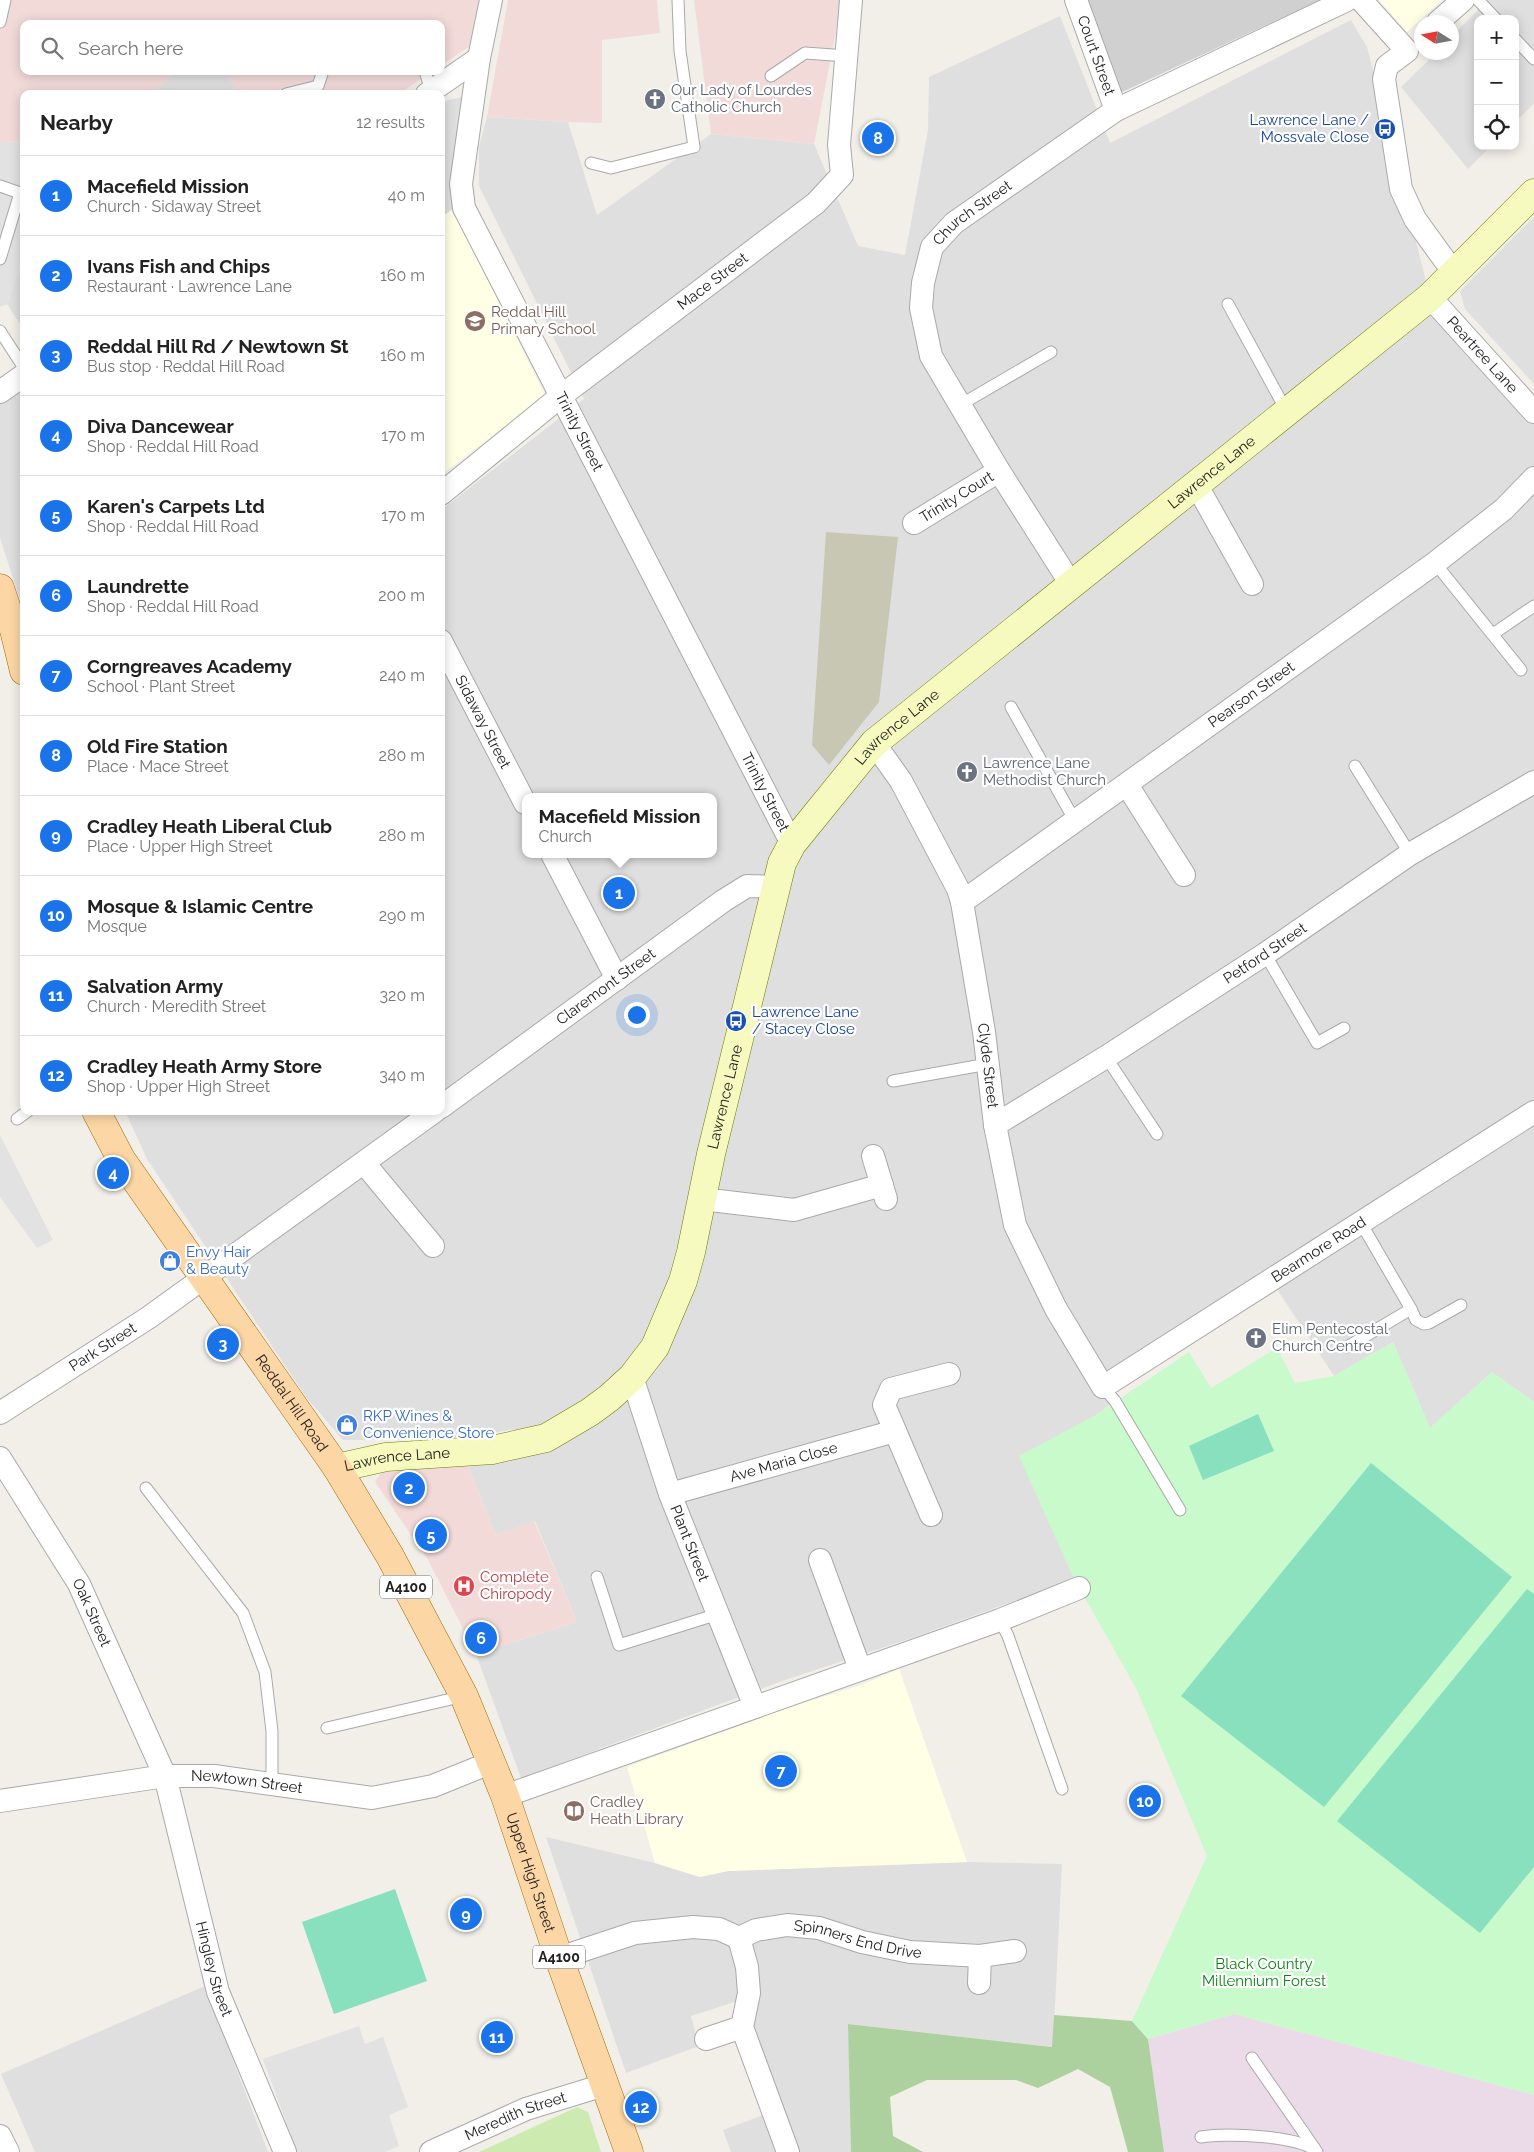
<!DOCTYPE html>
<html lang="en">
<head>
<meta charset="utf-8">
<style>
  :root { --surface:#fff; --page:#f2f2f2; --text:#222; --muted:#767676; --line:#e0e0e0; --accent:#1a73e8 }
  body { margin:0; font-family:Raleway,sans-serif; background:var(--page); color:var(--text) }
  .controls { position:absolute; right:15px; top:15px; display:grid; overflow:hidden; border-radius:10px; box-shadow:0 2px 12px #0003 }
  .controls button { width:45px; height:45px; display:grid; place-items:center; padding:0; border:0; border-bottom:1px solid var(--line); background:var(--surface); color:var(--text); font:25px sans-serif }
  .compass { position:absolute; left:1414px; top:15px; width:45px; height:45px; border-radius:50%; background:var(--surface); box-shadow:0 2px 12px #0003; rotate:281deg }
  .you { position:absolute; left:636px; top:1014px; width:18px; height:18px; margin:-12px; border:4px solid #fff; border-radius:50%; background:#1a73e8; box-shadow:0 0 0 8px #1a73e833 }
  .badge { display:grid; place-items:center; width:32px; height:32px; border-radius:50%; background:var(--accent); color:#fff; font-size:16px; font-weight:700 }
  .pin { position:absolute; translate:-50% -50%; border:2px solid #fff; box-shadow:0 1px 5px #0006 }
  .popup { position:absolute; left:522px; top:793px; width:195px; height:65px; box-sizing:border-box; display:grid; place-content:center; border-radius:10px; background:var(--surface); filter:drop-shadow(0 1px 4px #0005); font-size:16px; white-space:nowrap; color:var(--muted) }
  .popup b { font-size:19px; color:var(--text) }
  .popup::after { content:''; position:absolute; left:50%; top:100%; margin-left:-10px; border:10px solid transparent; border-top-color:var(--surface) }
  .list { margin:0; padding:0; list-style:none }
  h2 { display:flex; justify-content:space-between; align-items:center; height:65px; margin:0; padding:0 20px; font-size:21px }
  h2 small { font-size:16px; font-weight:400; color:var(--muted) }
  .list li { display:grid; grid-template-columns:32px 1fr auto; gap:15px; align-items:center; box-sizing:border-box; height:80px; padding:0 20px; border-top:1px solid var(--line) }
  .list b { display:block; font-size:19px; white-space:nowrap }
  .list p { margin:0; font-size:16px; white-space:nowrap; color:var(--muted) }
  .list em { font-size:16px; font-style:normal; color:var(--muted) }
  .icon { flex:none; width:28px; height:28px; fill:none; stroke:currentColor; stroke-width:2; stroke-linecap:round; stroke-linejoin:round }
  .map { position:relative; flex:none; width:1534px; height:2152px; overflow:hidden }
  .search { position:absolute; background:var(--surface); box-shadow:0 2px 12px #0003; left:20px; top:20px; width:425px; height:55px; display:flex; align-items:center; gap:12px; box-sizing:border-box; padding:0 18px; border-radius:10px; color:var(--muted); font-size:19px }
  .panel { position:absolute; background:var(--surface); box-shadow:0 2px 12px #0003; left:20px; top:90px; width:425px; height:1025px; border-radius:10px }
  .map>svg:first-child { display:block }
  .residential { fill:#e0dfdf; fill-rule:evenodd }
  .commercial { fill:#f2dad9 }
  .industrial { fill:#ebdbe8 }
  .education { fill:#ffffe5 }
  .religious { fill:#d0d0d0 }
  .construction { fill:#c7c7b4 }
  .grass { fill:#cdebb0 }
  .forest { fill:#add19e }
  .park { fill:#c8facc }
  .pitch { fill:#88e0be }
  .parking { fill:#e2e2e2 }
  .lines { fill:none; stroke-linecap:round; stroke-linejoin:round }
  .lane-casing { stroke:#a9a9a9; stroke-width:13 }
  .street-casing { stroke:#a9a9a9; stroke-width:24 }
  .secondary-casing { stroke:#707d05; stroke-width:29 }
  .primary-casing { stroke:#a06b00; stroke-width:29 }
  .lane { stroke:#fff; stroke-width:11 }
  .street { stroke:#fff; stroke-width:22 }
  .secondary { stroke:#f7fabf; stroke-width:28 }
  .primary { stroke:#fcd6a4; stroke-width:28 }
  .labels { text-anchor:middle; stroke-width:4.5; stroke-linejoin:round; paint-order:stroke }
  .shield { fill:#fff; stroke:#646464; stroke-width:1 }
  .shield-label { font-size:14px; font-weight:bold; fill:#222 }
  .street-label { font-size:15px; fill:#222; stroke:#fff }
  .worship-label { font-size:15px; fill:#5b616d; stroke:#fff; text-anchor:start }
  .transit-label { font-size:15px; fill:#164399; stroke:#fff; text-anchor:end }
  .education-label { font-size:15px; fill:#785e54; stroke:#fff; text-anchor:start }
  .shop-label { font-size:15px; fill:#366cbe; stroke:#fff; text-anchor:start }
  .health-label { font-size:15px; fill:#be3a42; stroke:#fff; text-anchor:start }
  .park-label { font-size:15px; fill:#0c8416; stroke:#fff }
</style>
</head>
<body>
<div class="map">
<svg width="1534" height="2152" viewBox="0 0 1534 2152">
  <rect width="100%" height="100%" fill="#f2efe9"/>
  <g class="residential">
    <polygon points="1488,0 1534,0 1534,104 1515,122 1515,19 1478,19 1478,146 1491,146 1468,169 1401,87 1436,53 1452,52 1452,36"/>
    <path d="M1060,16L1110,143L1351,20L1367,47L1430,297L1534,412V1402L1492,1372L1430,1428L1393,1342L1334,1376L1271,1280L1103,1387L1115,1401L1096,1415L1074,1579L912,1638L782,1681L521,1778L476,1654L577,1622L535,1521L496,1535L468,1466L517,1458L514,1429L461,1438L427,1435L374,1440H343L306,1397L147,1159L125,1111H441V510L584,399L479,186V146L487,117L568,122L597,215L711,134L814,144L858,246L905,255L928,130L929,77ZM525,797H713V854H525Z"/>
    <polygon points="177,71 224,71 240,94 150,94"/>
    <polygon points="462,97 453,209 441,217 441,102"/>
    <polygon points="1534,217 1534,384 1465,309 1460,291"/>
    <polygon points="24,254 24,330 7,304"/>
    <polygon points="24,384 24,612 0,538 0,404"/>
    <polygon points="546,1837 655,1863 700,1877 728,1871 967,1862 1062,1864 1053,2047 849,2024 851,2152 731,2152 723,2130 777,2110 741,2000 691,2016 699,2046 626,2073"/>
    <polygon points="205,1986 268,2152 35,2152 1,2074"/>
  </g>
  <g class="commercial">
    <polygon points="0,0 480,0 469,47 441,65 441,24 24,24 24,71 177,71 150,94 24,94 24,141 0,142"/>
    <polygon points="508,0 657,0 660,33 602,40 602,123 568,122 487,117"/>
    <polygon points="694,0 839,0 840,11 814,144 711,134"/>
    <polygon points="224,71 432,71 399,94 240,94"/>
    <polygon points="417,1464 468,1466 496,1535 534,1521 577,1622 476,1654 427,1558 375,1482 384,1468"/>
  </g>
  <polygon class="industrial" points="1234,2014 1534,2095 1534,2152 1164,2152 1148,2039"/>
  <g class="education">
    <polygon points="1379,0 1442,0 1407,32"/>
    <polygon points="453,209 545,395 441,475 441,218"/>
    <polygon points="899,1669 967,1862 728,1871 700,1877 655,1863 627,1767 781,1710 861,1685"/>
  </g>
  <polygon class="religious" points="1085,0 1320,0 1120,93"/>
  <polygon class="construction" points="826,532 898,537 879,702 829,765 812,745"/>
  <polygon class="grass" points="577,2107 588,2112 601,2152 479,2152"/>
  <polygon class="forest" points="1054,2015 1132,2021 1148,2039 1164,2152 1128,2152 1110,2087 1078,2069 1038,2088 1016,2080 927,2080 890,2097 893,2136 923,2152 851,2152 848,2024 1052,2047"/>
  <polygon class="park" points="1393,1342 1430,1428 1492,1372 1534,1402 1534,2095 1234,2014 1148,2039 1132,2021 1207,1856 1136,1688 1074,1579 1019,1456 1096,1415 1189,1352 1211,1388 1277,1348 1295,1383 1334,1376"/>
  <g class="pitch">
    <polygon points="1258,1414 1274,1451 1203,1480 1189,1446"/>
    <polygon points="1371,1463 1512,1577 1324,1807 1181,1696"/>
    <polygon points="1527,1589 1534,1594 1534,1867 1480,1933 1337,1821"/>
    <polygon points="395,1889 427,1981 334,2014 302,1922"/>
  </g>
  <g class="parking">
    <polygon points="24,141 24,254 7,304 0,307 0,142"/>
    <polygon points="0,1135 53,1240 37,1248 0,1197"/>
    <polygon points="359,2026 365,2044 383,2037 408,2107 389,2115 399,2146 385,2152 297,2152 263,2059"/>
  </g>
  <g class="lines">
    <g class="lane-casing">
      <g id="lane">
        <polyline points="1478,0 1496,19"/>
        <polyline points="0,22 5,0"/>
        <polyline points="1515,39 1534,59"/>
        <polyline points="425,71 431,91"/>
        <polyline points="771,76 805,53 847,56"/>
        <polyline points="286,94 318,86 323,71"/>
        <polyline points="591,163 611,168 694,147 680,51 678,0"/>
        <polyline points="0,186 20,193 0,259"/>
        <polyline points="1228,304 1287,412"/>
        <polyline points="0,331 24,368"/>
        <polyline points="960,405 1051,352"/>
        <polyline points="1435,563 1521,670"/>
        <polyline points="1493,634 1534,606"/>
        <polyline points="1011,707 1075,821"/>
        <polyline points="1355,766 1410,854"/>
        <polyline points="1265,954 1317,1043 1344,1028"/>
        <polyline points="1106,1057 1157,1134"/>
        <polyline points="893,1081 988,1064"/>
        <polyline points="17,1119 28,1111"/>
        <polyline points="1411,1309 1416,1320 1424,1324 1429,1323 1461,1305"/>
        <polyline points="1347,1347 1411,1309 1361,1223"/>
        <polyline points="1103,1387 1115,1401 1180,1510"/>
        <polyline points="146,1488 243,1613 265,1672 272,1731 272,1784"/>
        <polyline points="597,1577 619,1645 718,1614"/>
        <polyline points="1000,1620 1008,1636 1062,1789"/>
        <polyline points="327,1728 464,1696"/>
        <polyline points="1252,2058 1315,2149"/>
        <path d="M1201,2137C1224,2133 1300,2135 1317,2152"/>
      </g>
    </g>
    <g class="street-casing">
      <g id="street">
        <path id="s1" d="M491,0L479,58L461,184L464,208L792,844"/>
        <path id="s2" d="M1076,0L1116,110"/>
        <polyline points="1361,0 1407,51 1387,66 1384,79 1401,189 1415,219 1454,273"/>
        <polyline points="1438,22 1463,0"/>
        <polyline points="427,94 479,58"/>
        <path id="s3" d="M1430,297L1534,412"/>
        <polyline points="0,392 24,375"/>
        <polyline points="1196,484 1252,584"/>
        <path id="s4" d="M441,494L561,396L816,203L842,175L839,145L851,0"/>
        <path id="s5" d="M914,523L999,471"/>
        <path id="s6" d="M1071,584L999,471L931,356L921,308L923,283L932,247L954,223L1116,110L1347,0"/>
        <path id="s7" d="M441,641L525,803"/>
        <path id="s8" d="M874,743L901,781L958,889L962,902L984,1032L995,1125L1015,1225L1056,1309L1103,1387L1534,1112"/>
        <polyline points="1127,785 1184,875"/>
        <polyline points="552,854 617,979"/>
        <path id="s9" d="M962,902L1435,563L1504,509L1534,478"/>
        <path id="s10" d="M441,1107L723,901L747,886L777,887"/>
        <path id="s11" d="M995,1125L1106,1057L1265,954L1410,854L1534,782"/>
        <polyline points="873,1156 886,1199"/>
        <polyline points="364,1163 433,1246"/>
        <polyline points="702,1199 794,1210 882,1185"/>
        <path id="s12" d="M632,1377L670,1494L755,1707"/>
        <path id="s13" d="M0,1413L148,1318L435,1111"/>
        <path id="s14" d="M0,1458L79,1584L165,1776L218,1992L285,2152"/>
        <path id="s15" d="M670,1494L895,1431"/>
        <polyline points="931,1515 884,1405 891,1389 949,1374"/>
        <polyline points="820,1560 860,1669"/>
        <polyline points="505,1796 1000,1620 1079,1588"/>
        <path id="s16" d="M0,1801L165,1776H214L372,1798L433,1786L490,1763"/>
        <polyline points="739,1938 747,1967 749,1993 742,2027 788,2152"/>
        <path id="s17" d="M559,1958L635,1933L693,1927L719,1929L739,1938L756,1930L787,1925L819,1928L862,1942L910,1952L980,1956"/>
        <polyline points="979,1983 980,1956 1015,1951"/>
        <polyline points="706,2039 742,2027"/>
        <polyline points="0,2136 8,2152"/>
        <path id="s18" d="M431,2152L526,2109L604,2085"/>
      </g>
    </g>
    <g class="secondary-casing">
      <g id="secondary">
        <path id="s19" d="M337,1468L386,1457L492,1450L546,1438L590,1412L609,1398L632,1377L655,1347L683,1281L691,1252L711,1154L782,863L792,844L874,743L1430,297L1534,193"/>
      </g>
    </g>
    <g class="primary-casing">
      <g id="primary">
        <polyline points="0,588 14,630 24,671"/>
        <path id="s20" d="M96,1111L121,1159L337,1468L390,1556L464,1696L505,1796L559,1958L629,2152"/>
      </g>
    </g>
    <use href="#lane" class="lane"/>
    <use href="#street" class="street"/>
    <use href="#secondary" class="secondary"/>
    <use href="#primary" class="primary"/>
  </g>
  <defs>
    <g id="church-disc" transform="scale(1.125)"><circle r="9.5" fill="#6b7280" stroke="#fff"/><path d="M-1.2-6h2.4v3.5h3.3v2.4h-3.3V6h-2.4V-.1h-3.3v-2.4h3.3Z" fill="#fff"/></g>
    <g id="bus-disc" transform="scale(1.125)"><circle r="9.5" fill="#1a4fb4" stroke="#fff"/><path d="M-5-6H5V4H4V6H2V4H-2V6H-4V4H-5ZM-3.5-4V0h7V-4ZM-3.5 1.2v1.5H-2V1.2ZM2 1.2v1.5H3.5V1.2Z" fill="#fff"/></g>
    <g id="school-disc" transform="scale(1.125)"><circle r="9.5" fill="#8d6e63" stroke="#fff"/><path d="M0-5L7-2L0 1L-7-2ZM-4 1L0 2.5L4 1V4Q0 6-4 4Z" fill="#fff"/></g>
    <g id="shop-disc" transform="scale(1.125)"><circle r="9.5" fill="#3f7fe0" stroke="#fff"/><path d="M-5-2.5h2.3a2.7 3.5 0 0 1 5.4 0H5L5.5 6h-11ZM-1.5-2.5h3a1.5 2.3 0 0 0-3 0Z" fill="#fff"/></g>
    <g id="hospital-disc" transform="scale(1.125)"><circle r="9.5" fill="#e0444e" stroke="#fff"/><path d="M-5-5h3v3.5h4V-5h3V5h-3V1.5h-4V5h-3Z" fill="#fff"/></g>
    <g id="library-disc" transform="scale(1.125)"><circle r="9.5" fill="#8d6e63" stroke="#fff"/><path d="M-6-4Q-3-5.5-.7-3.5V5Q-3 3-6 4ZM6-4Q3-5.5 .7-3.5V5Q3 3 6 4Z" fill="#fff"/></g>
  </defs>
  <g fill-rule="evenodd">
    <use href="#church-disc" x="655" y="99"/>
    <use href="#bus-disc" x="1385" y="129"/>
    <use href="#school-disc" x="475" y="321"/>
    <use href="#church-disc" x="967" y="772"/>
    <use href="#bus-disc" x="736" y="1021"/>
    <use href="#shop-disc" x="170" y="1261"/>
    <use href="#church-disc" x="1256" y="1338"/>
    <use href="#shop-disc" x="347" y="1425"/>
    <use href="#hospital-disc" x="464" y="1586"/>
    <use href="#library-disc" x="574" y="1811"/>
  </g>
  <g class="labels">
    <g class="shield">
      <rect x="380" y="1575.5" width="52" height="23" rx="4"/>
      <rect x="533" y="1945.5" width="52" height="23" rx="4"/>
    </g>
    <g class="shield-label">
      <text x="406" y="1592">A4100</text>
      <text x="559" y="1962">A4100</text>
    </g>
    <g class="street-label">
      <text dy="5" stroke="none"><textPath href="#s2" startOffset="59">Court Street</textPath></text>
      <text dy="5" stroke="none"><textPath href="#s6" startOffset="432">Church Street</textPath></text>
      <text dy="5" stroke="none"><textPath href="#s4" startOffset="345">Mace Street</textPath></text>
      <text dy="5" stroke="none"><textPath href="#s3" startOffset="78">Peartree Lane</textPath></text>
      <text dy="5" stroke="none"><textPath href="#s1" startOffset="462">Trinity Street</textPath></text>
      <text dy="5" stroke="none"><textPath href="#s19" startOffset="1441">Lawrence Lane</textPath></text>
      <text dy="5" stroke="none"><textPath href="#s5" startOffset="50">Trinity Court</textPath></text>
      <text dy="5" stroke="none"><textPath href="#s9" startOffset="356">Pearson Street</textPath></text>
      <text dy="5" stroke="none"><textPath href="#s7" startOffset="91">Sidaway Street</textPath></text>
      <text dy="5" stroke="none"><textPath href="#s19" startOffset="1036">Lawrence Lane</textPath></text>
      <text dy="5" stroke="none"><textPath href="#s1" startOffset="868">Trinity Street</textPath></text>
      <text dy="5" stroke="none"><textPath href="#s11" startOffset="320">Petford Street</textPath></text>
      <text dy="5" stroke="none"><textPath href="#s10" startOffset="204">Claremont Street</textPath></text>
      <text dy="5" stroke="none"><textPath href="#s8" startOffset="348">Clyde Street</textPath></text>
      <text dy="5" stroke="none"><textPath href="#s19" startOffset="616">Lawrence Lane</textPath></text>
      <text dy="5" stroke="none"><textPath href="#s8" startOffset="950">Bearmore Road</textPath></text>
      <text dy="5" stroke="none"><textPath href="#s13" startOffset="122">Park Street</textPath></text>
      <text dy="5" stroke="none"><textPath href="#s20" startOffset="352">Reddal Hill Road</textPath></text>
      <text dy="5" stroke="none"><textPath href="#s19" startOffset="61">Lawrence Lane</textPath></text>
      <text dy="5" stroke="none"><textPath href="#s15" startOffset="118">Ave Maria Close</textPath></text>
      <text dy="5" stroke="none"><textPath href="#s12" startOffset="176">Plant Street</textPath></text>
      <text dy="5" stroke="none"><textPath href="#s14" startOffset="180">Oak Street</textPath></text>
      <text dy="5" stroke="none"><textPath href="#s16" startOffset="249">Newtown Street</textPath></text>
      <text dy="5" stroke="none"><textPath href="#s20" startOffset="881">Upper High Street</textPath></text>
      <text dy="5" stroke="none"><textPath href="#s17" startOffset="309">Spinners End Drive</textPath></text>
      <text dy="5" stroke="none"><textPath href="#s14" startOffset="558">Hingley Street</textPath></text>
      <text dy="5" stroke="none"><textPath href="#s18" startOffset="92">Meredith Street</textPath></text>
    </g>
    <g class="worship-label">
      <text x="671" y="95">Our Lady of Lourdes<tspan x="671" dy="17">Catholic Church</tspan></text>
      <text x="983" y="768">Lawrence Lane<tspan x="983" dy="17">Methodist Church</tspan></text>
      <text x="1272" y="1334">Elim Pentecostal<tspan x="1272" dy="17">Church Centre</tspan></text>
    </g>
    <g class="transit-label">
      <text x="1369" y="125">Lawrence Lane /<tspan x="1369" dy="17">Mossvale Close</tspan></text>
      <text x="752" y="1017" text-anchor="start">Lawrence Lane<tspan x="752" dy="17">/ Stacey Close</tspan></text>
    </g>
    <g class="education-label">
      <text x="491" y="317">Reddal Hill<tspan x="491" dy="17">Primary School</tspan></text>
      <text x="590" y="1807">Cradley<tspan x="590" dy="17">Heath Library</tspan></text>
    </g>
    <g class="shop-label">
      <text x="186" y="1257">Envy Hair<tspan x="186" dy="17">&amp; Beauty</tspan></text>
      <text x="363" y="1421">RKP Wines &amp;<tspan x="363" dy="17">Convenience Store</tspan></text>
    </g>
    <g class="health-label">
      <text x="480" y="1582">Complete<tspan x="480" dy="17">Chiropody</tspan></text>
    </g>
    <g class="park-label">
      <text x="1264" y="1969">Black Country<tspan x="1264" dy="17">Millennium Forest</tspan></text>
    </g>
  </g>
</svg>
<div class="controls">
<button>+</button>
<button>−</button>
<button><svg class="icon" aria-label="locate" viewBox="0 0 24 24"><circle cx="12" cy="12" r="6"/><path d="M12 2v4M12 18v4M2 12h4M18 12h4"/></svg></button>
</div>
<svg class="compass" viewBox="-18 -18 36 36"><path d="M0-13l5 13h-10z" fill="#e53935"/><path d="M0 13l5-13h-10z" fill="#767676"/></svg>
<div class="you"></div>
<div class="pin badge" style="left:619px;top:893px">1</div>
<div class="popup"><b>Macefield Mission</b>Church</div>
<div class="pin badge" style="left:409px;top:1488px">2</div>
<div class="pin badge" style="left:223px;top:1344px">3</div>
<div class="pin badge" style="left:113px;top:1173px">4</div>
<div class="pin badge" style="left:431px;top:1535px">5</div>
<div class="pin badge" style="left:481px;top:1638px">6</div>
<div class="pin badge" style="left:781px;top:1771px">7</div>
<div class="pin badge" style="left:878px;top:138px">8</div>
<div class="pin badge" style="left:466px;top:1914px">9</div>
<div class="pin badge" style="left:1145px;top:1801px">10</div>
<div class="pin badge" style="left:497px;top:2037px">11</div>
<div class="pin badge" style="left:641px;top:2107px">12</div>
<div class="search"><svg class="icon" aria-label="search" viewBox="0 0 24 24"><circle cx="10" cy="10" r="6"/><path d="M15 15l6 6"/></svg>Search here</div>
<section class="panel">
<h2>Nearby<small>12 results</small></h2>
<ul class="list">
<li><span class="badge">1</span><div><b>Macefield Mission</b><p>Church · Sidaway Street</p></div><em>40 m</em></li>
<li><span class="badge">2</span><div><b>Ivans Fish and Chips</b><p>Restaurant · Lawrence Lane</p></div><em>160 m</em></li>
<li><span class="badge">3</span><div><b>Reddal Hill Rd / Newtown St</b><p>Bus stop · Reddal Hill Road</p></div><em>160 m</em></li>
<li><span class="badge">4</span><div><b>Diva Dancewear</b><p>Shop · Reddal Hill Road</p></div><em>170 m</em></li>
<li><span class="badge">5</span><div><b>Karen's Carpets Ltd</b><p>Shop · Reddal Hill Road</p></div><em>170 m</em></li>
<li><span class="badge">6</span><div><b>Laundrette</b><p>Shop · Reddal Hill Road</p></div><em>200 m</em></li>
<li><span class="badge">7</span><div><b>Corngreaves Academy</b><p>School · Plant Street</p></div><em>240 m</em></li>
<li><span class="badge">8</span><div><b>Old Fire Station</b><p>Place · Mace Street</p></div><em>280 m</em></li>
<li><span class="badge">9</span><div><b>Cradley Heath Liberal Club</b><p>Place · Upper High Street</p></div><em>280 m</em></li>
<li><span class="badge">10</span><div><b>Mosque &amp; Islamic Centre</b><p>Mosque</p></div><em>290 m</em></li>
<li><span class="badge">11</span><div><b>Salvation Army</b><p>Church · Meredith Street</p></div><em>320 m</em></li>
<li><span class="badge">12</span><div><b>Cradley Heath Army Store</b><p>Shop · Upper High Street</p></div><em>340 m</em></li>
</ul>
</section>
</div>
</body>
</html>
